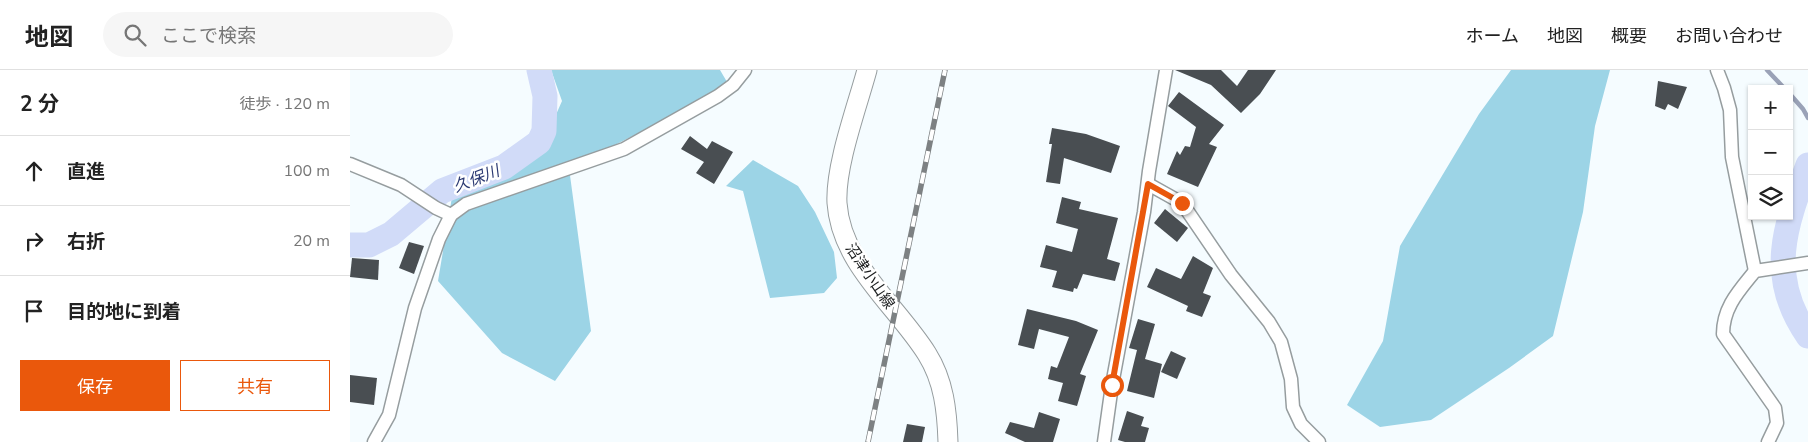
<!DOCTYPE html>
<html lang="ja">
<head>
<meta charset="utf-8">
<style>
  :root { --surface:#fff; --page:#f6f6f6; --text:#222; --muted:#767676; --line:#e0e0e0; --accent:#ea580c }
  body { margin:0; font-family:"Nunito Sans","Noto Sans JP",sans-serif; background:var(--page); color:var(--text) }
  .controls { position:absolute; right:15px; top:15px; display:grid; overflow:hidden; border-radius:0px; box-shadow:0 1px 4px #0004 }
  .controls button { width:45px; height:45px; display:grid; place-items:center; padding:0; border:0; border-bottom:1px solid var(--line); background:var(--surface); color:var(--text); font:25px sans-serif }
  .stop { position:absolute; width:15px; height:15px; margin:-11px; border:4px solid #ea580c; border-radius:50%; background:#fff }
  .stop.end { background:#ea580c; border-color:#fff; box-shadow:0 1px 5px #0008 }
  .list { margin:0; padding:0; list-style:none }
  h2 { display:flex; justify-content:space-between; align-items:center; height:65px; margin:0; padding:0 20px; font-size:21px }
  h2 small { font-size:16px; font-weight:400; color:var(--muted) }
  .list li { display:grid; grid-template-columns:32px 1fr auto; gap:15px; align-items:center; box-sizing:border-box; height:70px; padding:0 20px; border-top:1px solid var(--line) }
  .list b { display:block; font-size:19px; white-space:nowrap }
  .list em { font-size:16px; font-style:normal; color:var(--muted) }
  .actions { display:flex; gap:10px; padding:15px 20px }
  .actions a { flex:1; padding:11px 0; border:1px solid var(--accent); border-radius:0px; text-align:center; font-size:18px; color:var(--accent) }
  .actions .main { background:var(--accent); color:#fff }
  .icon { flex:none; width:28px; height:28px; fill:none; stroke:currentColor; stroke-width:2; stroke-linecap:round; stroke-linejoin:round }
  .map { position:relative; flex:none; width:1458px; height:372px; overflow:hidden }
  header { display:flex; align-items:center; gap:30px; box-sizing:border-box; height:70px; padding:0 25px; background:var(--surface); border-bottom:1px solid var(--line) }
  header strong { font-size:24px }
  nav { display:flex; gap:28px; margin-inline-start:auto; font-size:18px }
  .search { width:350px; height:45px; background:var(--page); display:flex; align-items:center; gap:12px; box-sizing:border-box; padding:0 18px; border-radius:28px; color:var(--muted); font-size:19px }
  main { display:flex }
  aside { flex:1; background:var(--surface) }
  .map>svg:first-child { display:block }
  .green { fill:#9cd4e6 }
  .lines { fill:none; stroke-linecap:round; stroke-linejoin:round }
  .stream { stroke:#9aa2b7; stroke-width:4.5 }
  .river { stroke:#d1dbf8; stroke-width:25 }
  .building { fill:#494e52 }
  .minor-casing { stroke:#969d9f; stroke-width:15 }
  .secondary-casing { stroke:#969d9f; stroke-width:21 }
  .minor { stroke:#fff; stroke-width:12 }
  .secondary { stroke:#fff; stroke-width:19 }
  .rail-casing { stroke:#7d8183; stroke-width:5.5 }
  .rail { stroke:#fff; stroke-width:4; stroke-dasharray:11; stroke-linecap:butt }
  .route { stroke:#ea580c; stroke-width:6 }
  .labels { text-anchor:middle; stroke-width:5; stroke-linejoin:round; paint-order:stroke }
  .street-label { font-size:15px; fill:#1b1d1e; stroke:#fff }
  .water-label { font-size:16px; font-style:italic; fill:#2b3972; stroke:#fff }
</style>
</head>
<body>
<header>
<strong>地図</strong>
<div class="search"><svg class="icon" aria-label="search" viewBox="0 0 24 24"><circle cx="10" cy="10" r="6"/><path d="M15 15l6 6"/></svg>ここで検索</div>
<nav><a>ホーム</a><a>地図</a><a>概要</a><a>お問い合わせ</a></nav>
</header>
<main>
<aside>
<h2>2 分<small>徒歩 · 120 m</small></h2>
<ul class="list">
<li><svg class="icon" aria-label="ahead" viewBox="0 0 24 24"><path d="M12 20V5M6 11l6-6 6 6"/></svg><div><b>直進</b></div><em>100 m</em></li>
<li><svg class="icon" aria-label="right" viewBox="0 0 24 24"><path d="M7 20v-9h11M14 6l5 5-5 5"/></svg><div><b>右折</b></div><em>20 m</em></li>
<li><svg class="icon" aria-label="arrive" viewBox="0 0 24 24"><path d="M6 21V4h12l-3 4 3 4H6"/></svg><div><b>目的地に到着</b></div></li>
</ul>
<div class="actions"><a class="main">保存</a><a>共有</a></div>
</aside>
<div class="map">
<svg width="1458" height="372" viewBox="0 0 1458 372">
  <rect width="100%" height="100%" fill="#f5fcff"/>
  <g class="green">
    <polygon points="201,0 370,0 380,17 219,98 241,261 205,311 152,283 88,211 102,127 197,65 212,31"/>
    <polygon points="1161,0 1260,0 1245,56 1233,142 1203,266 1159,298 1081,350 1030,357 997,335 1033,271 1050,176 1129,44"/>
    <polygon points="403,90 448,116 465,142 484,182 487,208 474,223 420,228 393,121 376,116"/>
  </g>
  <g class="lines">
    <g class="stream">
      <polyline points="1417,0 1435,19"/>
      <polyline points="1439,23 1453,39 1458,48"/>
    </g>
    <g class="river">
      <path d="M1458,95C1435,156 1416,206 1458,266"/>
      <polyline points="0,175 19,175 41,164 92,121 154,97 189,72 194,61 195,26 189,0"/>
    </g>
  </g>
  <g class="building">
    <polygon points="825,0 871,0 887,16 898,0 926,0 910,24 891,43 861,15"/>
    <polygon points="1308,11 1337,17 1328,39 1318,34 1315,40 1305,36"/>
    <polygon points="829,22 874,55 859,74 867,77 848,117 817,104 827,81 830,85 835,76 840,77 846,57 818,36"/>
    <polygon points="702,58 736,64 770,76 761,103 714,88 710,114 696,112 702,74 699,74"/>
    <polygon points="340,66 357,79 362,71 383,82 364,114 346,103 354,92 331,79"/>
    <polygon points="712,127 731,132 729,139 768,148 757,189 770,193 765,211 733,204 727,219 724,218 723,222 702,217 707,201 690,197 696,175 722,182 728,159 706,153"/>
    <polygon points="815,139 838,158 827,172 804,153"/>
    <polygon points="59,172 74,176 64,204 49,198"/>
    <polygon points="843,186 863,198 853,223 861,226 852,247 836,241 838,236 797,217 806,198 831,209"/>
    <polygon points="2,188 29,190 28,210 0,207"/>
    <polygon points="677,239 726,251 748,260 730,304 736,306 727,336 708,331 713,313 698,309 701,296 707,298 719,267 689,259 684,279 668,275"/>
    <polygon points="788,249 805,254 795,289 812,294 804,328 777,321 787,280 779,278"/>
    <polygon points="821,281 836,288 827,309 811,302"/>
    <polygon points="0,305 27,308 24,335 0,332"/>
    <polygon points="777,341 794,347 791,356 799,358 795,372 775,372 768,370"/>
    <polygon points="689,342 710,349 703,372 675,372 655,363 660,352 684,358"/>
    <polygon points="557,354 575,357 572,372 553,372"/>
  </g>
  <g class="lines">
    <g class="minor-casing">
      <g id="minor">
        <polyline points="1367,0 1374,18 1380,40 1382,87 1405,201"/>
        <polyline points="0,94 51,115 86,138 101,145"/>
        <polyline points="798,114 832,133 881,205 919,252 931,272 941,309 943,337 951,354 969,372"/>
        <polyline points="24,372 39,345 65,238 89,169 101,145 116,134 274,79 368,26 383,15 395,0"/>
        <polyline points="754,372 762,315 794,142 799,101 816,0"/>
        <path d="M1418,372L1427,353L1425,338L1373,264C1373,237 1389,221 1405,201L1458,193"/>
      </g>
    </g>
    <g class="secondary-casing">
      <path id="secondary" d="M517,0C507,37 485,96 487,133C491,194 547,236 577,284C594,311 597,341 598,372"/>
    </g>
    <use href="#minor" class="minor"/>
    <use href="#secondary" class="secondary"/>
    <g class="rail-casing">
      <polyline id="rail" points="518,372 595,0"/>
    </g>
    <use href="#rail" class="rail"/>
  </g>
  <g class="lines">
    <polyline class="route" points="762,315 798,114 832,133"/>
  </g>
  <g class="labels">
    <g class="street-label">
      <text transform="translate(520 206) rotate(56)" y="5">沼津小山線</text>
    </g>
    <g class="water-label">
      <text transform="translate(126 108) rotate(-21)" y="6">久保川</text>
    </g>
  </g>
</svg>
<div class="controls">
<button>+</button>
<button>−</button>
<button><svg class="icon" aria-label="layers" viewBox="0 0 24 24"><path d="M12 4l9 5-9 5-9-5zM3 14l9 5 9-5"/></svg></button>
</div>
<div class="stop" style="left:762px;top:315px"></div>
<div class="stop end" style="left:832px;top:133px"></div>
</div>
</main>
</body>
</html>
